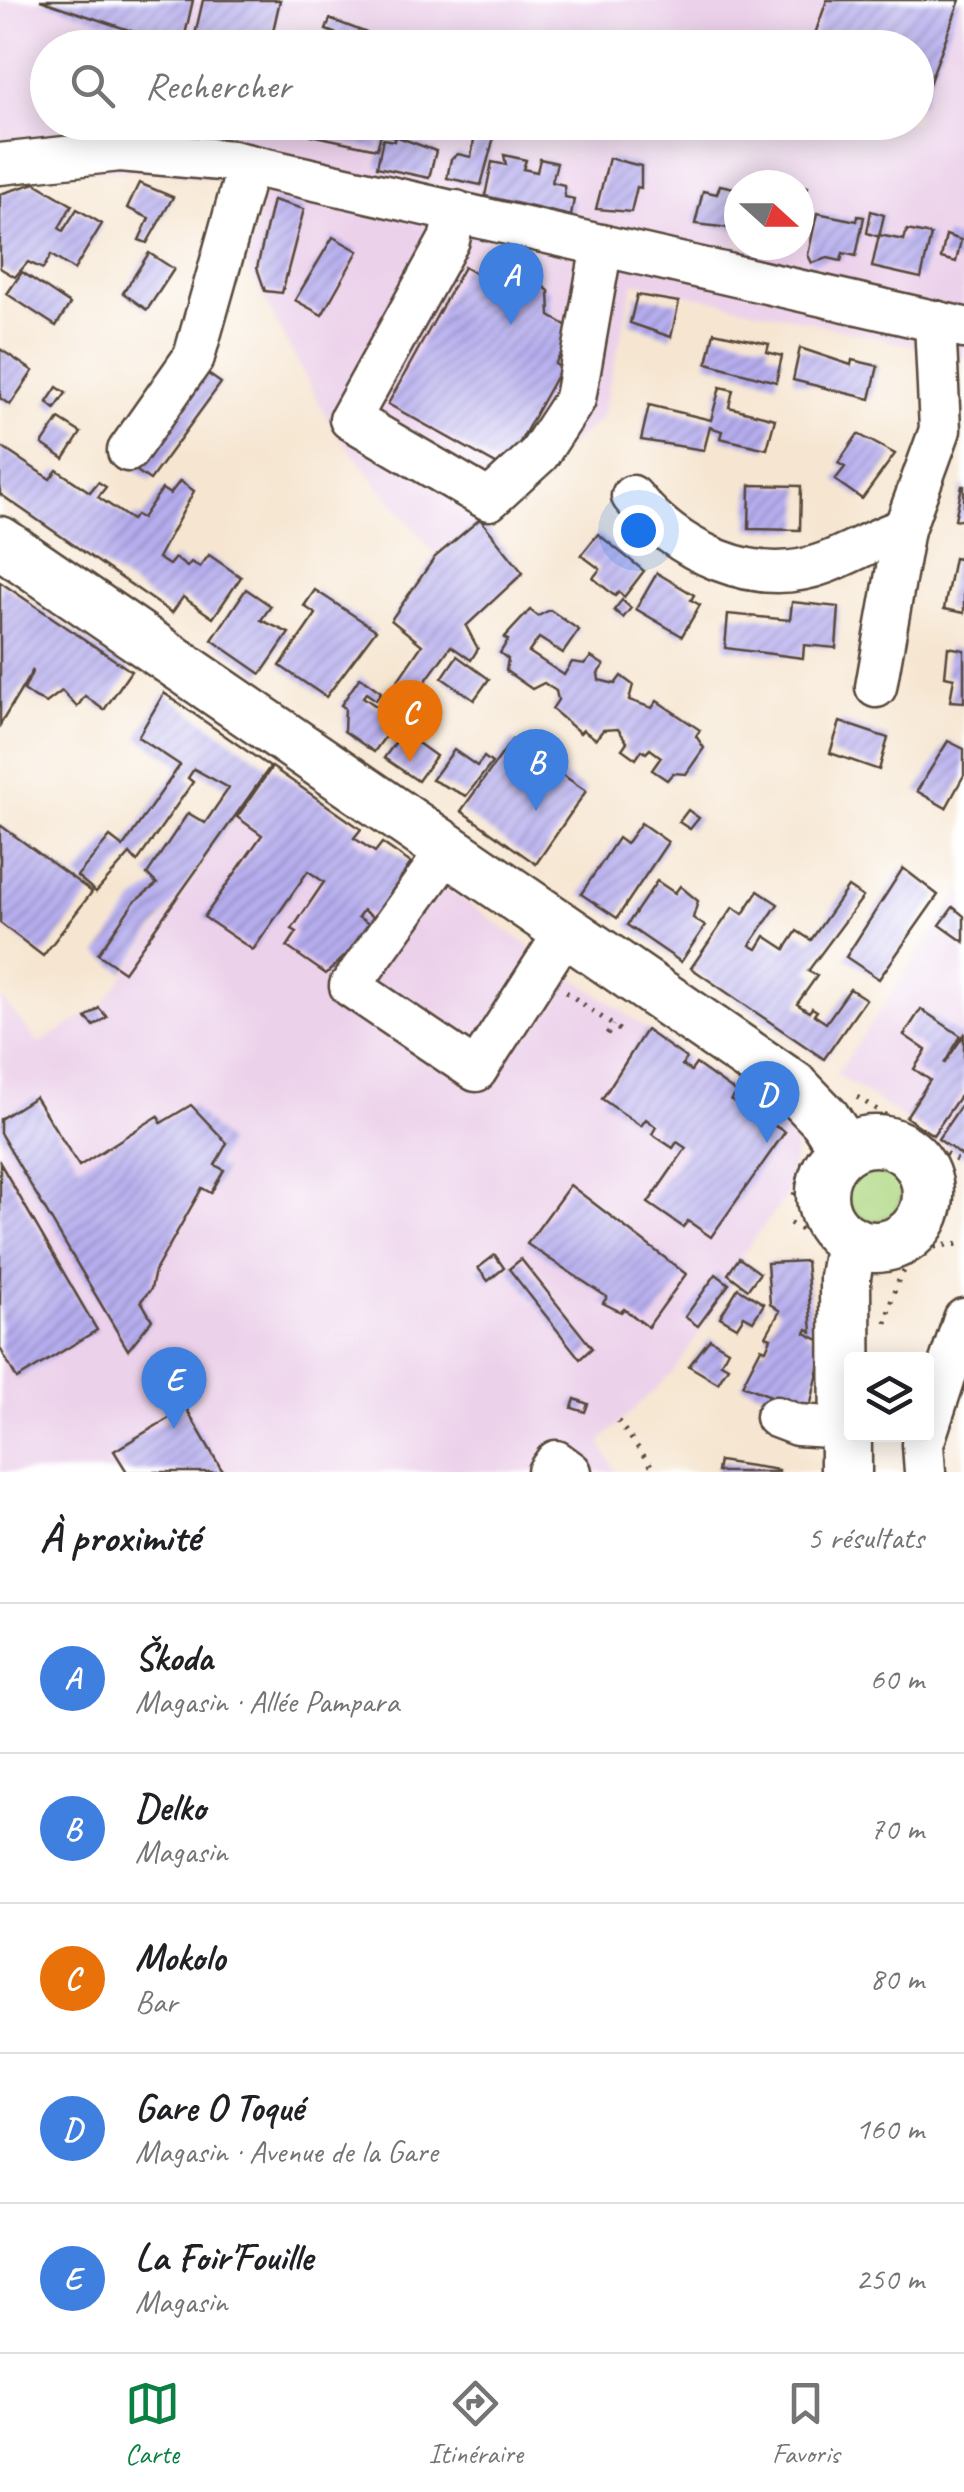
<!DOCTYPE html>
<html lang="fr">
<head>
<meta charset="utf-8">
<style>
  :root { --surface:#fff; --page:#f2f2f2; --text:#202124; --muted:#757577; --line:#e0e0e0; --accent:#0b8043 }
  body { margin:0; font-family:Caveat,sans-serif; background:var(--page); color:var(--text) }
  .controls { position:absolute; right:30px; bottom:30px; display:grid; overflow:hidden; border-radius:10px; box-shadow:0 5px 25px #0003 }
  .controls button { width:90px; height:90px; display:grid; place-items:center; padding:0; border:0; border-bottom:2px solid var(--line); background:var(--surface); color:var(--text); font:50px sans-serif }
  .compass { position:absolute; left:724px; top:170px; width:90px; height:90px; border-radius:50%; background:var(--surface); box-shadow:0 5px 25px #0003; rotate:111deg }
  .you { position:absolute; left:638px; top:530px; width:35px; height:35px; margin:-25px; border:8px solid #fff; border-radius:50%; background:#1a73e8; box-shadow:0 0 0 15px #1a73e833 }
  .badge { display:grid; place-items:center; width:65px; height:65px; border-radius:50%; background:var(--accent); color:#fff; font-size:32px; font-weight:700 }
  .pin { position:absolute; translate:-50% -82px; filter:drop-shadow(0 2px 5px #0008) }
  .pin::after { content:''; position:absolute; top:52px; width:35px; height:30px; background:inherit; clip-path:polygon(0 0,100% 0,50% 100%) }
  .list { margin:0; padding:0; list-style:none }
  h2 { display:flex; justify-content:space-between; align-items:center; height:130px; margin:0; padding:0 40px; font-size:42px }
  h2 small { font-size:32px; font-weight:400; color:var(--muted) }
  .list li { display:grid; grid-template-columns:65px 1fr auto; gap:30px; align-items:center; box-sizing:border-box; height:150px; padding:0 40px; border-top:2px solid var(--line) }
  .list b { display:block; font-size:38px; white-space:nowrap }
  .list p { margin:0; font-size:32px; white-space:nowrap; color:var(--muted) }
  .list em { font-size:32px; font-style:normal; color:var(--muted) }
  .icon { flex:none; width:55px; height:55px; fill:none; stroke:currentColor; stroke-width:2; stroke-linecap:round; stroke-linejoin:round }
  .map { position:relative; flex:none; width:964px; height:1472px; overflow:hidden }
  .search { position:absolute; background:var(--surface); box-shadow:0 5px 25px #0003; left:30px; right:30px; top:30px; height:110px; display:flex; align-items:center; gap:25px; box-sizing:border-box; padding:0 35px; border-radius:55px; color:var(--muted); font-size:38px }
  .sheet { height:880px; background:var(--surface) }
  nav { display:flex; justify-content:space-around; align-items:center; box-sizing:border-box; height:140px; border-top:2px solid var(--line); background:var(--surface); font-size:28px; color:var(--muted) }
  nav a { display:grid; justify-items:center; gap:5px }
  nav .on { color:var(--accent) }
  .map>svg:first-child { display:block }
  .built { fill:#ecd1ea; fill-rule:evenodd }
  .grass { fill:#afd883; stroke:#758150; stroke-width:2.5 }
  .building { fill:url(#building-hatch) }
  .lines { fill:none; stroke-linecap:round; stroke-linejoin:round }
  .minor-casing { stroke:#574639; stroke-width:45 }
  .major-casing { stroke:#574639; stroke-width:55 }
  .path { stroke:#574639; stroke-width:5; stroke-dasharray:2.5 8; stroke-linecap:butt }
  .minor { stroke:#fff; stroke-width:40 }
  .major { stroke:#fff; stroke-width:50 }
</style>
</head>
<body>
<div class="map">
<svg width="964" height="1472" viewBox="0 0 964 1472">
  <defs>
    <pattern id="building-hatch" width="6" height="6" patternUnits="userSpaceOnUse" patternTransform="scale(2.5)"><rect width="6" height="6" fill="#b6adef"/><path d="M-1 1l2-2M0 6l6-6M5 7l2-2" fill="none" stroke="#958dc1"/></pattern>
  </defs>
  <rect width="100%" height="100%" fill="#fff"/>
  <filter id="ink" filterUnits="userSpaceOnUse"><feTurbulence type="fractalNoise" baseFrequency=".01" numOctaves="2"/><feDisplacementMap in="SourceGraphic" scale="20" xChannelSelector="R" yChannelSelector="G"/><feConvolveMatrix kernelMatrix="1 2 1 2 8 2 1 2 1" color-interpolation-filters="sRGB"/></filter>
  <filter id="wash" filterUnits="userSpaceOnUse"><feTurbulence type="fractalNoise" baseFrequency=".0048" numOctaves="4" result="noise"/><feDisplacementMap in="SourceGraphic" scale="40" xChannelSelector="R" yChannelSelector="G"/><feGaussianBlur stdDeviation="2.25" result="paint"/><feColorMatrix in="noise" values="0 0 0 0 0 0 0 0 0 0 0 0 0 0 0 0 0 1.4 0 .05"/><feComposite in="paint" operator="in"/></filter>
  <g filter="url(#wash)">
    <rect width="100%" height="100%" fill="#f6e6d1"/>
    <g class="built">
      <path d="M0,0H964V357L634,282L601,419L435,554L333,429L246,265L264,188L167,172L64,169L0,181ZM48,48H916V122H48ZM739,185H799V245H739Z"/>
      <polygon points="273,766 784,1125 797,1144 787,1195 728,1274 733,1283 674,1371 600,1442 616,1472 0,1472 0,997 39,1043 103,1005"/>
      <polygon points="964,887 964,1158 837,1074"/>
    </g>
    <circle class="grass" cx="874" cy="1193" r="28"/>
    <g id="blocks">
      <g class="building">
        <polygon points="40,0 193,0 182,48"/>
        <polygon points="203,0 280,0 271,40 246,35 243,48 192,48"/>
        <polygon points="827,0 960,0 922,103 916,102 916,48 810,48"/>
        <polygon points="330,19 404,47 404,48 374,48 326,30"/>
        <polygon points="171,122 226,122 223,136"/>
        <polygon points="314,122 384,122 377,149 311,135"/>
        <polygon points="477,122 498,122 481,185 447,178 451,159 458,154 471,157"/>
        <polygon points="599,122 619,122 617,137 596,133"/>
        <polygon points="395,136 436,151 429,178 377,167 383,139 394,141"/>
        <polygon points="504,155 526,160 523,169 537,172 540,159 557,163 552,182 564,185 565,197 574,199 571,216 485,196 492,162 506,165"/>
        <polygon points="609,158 641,166 641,188 637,187 631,212 596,209"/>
        <polygon points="35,183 72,205 59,228 63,231 77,209 102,224 74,270 51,255 43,269 28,262 15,277 0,268 0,194"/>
        <polygon points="139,183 173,197 147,243 139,240 149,218 127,208"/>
        <polygon points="720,185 739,189 739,229 695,224 703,191 717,194"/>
        <polygon points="799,185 808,187 803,209 799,208"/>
        <polygon points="273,200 304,209 282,293 265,291 257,268"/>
        <polygon points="871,211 884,215 879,237 867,233"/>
        <polygon points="817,213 857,221 858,216 864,217 856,256 843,253 841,261 828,258 812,263 808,255"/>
        <polygon points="907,230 931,235 921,278 872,267 879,235 904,240"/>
        <polygon points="946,235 961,240 956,262 941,258"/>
        <polygon points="333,237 358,251 322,315 295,300"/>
        <polygon points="149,253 174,269 147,310 123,293"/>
        <polygon points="464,267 492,283 521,277 541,284 549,291 550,316 574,330 555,364 561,368 505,469 388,404"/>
        <polygon points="22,272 70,304 56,326 7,294"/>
        <polygon points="637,295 679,302 671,337 630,323"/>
        <polygon points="714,332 769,344 767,352 782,356 776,382 707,363"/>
        <polygon points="800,348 851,365 852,360 878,366 870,399 793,380"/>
        <polygon points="0,349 33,371 10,405 0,398"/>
        <polygon points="198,367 221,383 150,480 128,465"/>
        <polygon points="57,387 66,393 55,409 47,402"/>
        <polygon points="720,387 733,390 729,407 775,419 767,449 720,438 722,431 710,427 704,450 641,440 649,405 711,420"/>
        <polygon points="59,419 81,433 64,459 42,444"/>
        <polygon points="858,434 895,454 862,499 835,480 845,467 838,463"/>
        <polygon points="0,446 50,479 57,470 90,492 98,482 106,487 98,497 132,520 136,515 142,518 162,489 170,494 180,481 194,491 158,558 169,565 175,558 187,567 191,562 200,567 209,555 241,577 213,618 183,597 172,613 0,494"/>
        <polygon points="750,485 801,486 800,530 749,529"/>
        <polygon points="962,486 964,486 964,521 955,519"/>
        <polygon points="480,519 523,573 466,626 478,649 471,660 451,646 374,752 344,731 345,708 341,705 360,677 381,692 376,700 366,693 363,697 379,708 422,645 391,620 435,557"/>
        <polygon points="598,534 644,571 624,597 619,592 615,596 593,578 600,569 581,555"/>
        <polygon points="964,543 964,613 944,609 954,558 959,559"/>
        <polygon points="657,573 694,595 691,600 700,605 682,636 636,609"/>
        <polygon points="0,582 131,671 104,710 85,696 77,707 62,691 46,703 35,698 24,690 33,670 0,725"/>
        <polygon points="246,589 271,606 261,620 289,633 261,674 212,640"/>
        <polygon points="315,590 376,630 326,697 280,666 316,614 304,606"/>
        <polygon points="622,600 631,608 623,618 614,610"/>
        <polygon points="792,602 839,607 836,648 804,645 803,658 725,648 728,614 790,620"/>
        <polygon points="530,610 538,616 550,610 579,630 563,653 539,638 529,652 564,675 572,662 585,664 591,657 604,665 598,673 599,680 615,684 621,676 633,685 629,700 652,708 657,701 700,730 696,736 704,748 686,774 673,773 667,780 652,770 661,757 650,749 646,753 642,750 636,759 622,749 627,742 618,729 603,730 596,739 583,730 580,733 552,709 558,700 556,691 544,683 532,689 506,671 508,659 500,653 508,640 504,638"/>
        <polygon points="948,647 964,650 964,702 950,701 954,678 945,676"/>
        <polygon points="457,656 489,679 474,700 442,678"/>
        <polygon points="164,693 270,767 124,972 98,954 134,902 157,884 147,874 188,813 205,823 229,788 194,769 188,778 193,782 137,862 130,854 96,892 77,876 110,837 123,847 180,765 138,737"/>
        <polygon points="840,722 888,738 879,770 830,753"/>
        <polygon points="406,728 418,736 415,741 436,756 418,781 384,758"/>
        <polygon points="512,740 586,791 536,864 461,811"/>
        <polygon points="948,741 964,749 964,775 946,808 917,791"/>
        <polygon points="454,750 477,766 484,757 492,763 466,796 432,780"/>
        <polygon points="272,767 361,829 354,838 375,852 382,843 411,863 374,918 363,910 358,917 375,928 326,974 287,947 297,932 292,929 324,882 308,871 253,950 204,917 262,835 237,817"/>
        <polygon points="688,810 699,818 690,829 679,822"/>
        <polygon points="641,823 668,842 617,918 581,894 618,838 626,844"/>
        <polygon points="0,825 92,892 43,956 0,923"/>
        <polygon points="903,868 938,895 879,979 846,957"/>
        <polygon points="657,881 675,893 680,886 698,901 693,918 705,926 681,962 627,925"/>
        <polygon points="848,887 863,897 808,971 817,976 797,1004 809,1012 812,1008 817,1011 814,1015 826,1023 850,989 866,999 824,1059 691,968 733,907 743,914 758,891 778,904 750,945 757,949 765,936 785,949 797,931 811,940"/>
        <polygon points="953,907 964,916 964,942 940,925"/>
        <polygon points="99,1008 107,1017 94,1026 86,1018"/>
        <polygon points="921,1009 961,1036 944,1064 964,1035 964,1090 933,1135 906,1117 930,1080 914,1069 926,1050 904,1035"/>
        <polygon points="646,1030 686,1058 682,1065 691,1071 696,1064 737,1093 731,1100 785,1132 711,1237 688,1221 683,1227 648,1203 686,1148 677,1142 673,1148 652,1134 656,1127 646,1119 641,1126 602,1099"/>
        <polygon points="35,1097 79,1166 158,1116 161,1123 191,1105 227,1143 215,1165 224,1170 211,1193 202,1188 155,1271 151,1289 141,1301 152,1320 128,1350 0,1133 0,1119"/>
        <polygon points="964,1101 964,1157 938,1139"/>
        <polygon points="0,1163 97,1330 17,1379 0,1348"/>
        <polygon points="570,1185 686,1274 648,1327 624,1309 621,1312 603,1303 607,1297 527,1244"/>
        <polygon points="495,1255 504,1268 488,1281 478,1268"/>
        <polygon points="739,1258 760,1273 748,1289 728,1274"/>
        <polygon points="521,1259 592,1348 580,1359 509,1269"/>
        <polygon points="806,1261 812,1332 807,1329 805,1333 825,1343 811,1403 802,1408 742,1385 761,1348 766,1350 771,1338 766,1336 780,1311 770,1304 767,1263"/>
        <polygon points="716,1274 729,1284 698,1326 685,1317"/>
        <polygon points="738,1288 764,1304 753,1321 744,1316 737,1327 720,1317"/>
        <polygon points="710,1339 728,1350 721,1363 728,1367 718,1383 689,1366"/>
        <polygon points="575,1399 588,1404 585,1412 572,1408"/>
        <polygon points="186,1408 223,1472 127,1472 114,1451"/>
        <polygon points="719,1461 779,1470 779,1472 717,1472"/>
      </g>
    </g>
  </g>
  <g filter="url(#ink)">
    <use href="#blocks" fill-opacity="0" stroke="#574639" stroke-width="2.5"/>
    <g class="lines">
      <g class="minor-casing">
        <g id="minor">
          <polyline points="0,164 120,151 232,161 964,328"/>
          <polyline points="456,211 449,240 350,419 489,500 539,454 575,399 602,245"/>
          <polyline points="128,451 194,357 248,165"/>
          <path d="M632,496C677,551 754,590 825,563C852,553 876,538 904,529"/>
          <polyline points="876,687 904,529 940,430 935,321"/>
          <polyline points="450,847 350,986 476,1071 567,929"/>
          <polyline points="776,1417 797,1425 846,1428"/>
          <polyline points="548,1472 556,1461 571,1472"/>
          <polyline points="925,1472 923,1444 964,1319"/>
        </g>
      </g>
      <g class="major-casing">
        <g id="major">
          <polyline points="0,542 794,1087 825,1119 845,1150"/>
          <circle cx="875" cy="1194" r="53"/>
          <polyline points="846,1472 845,1277 851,1241"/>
        </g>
      </g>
      <g class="path">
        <polyline points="566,992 625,1034"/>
        <polyline points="607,1034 613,1025"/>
        <polyline points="857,1097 964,1165"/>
        <polyline points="794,1195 805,1155"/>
        <polyline points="790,1223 813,1237"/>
        <path d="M886,1323C895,1277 911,1240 964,1245"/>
        <polyline points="618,1421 656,1472"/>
      </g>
      <use href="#minor" class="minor"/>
      <use href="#major" class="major"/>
    </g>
  </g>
</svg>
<div class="controls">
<button><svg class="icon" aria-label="layers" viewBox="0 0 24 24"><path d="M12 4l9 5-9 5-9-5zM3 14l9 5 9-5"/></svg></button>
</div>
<svg class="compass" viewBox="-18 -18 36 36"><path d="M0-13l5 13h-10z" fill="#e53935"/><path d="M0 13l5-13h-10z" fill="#757577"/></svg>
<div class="you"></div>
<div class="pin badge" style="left:511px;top:325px;background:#3f7fe0">A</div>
<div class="pin badge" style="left:536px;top:811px;background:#3f7fe0">B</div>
<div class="pin badge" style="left:410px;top:762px;background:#e8710a">C</div>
<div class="pin badge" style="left:767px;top:1143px;background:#3f7fe0">D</div>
<div class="pin badge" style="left:174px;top:1429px;background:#3f7fe0">E</div>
<div class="search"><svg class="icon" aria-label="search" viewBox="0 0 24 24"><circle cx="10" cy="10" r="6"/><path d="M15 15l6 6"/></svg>Rechercher</div>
</div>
<section class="sheet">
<h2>À proximité<small>5 résultats</small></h2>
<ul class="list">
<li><span class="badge" style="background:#3f7fe0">A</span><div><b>Škoda</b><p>Magasin · Allée Pampara</p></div><em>60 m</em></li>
<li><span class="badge" style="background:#3f7fe0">B</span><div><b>Delko</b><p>Magasin</p></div><em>70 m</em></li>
<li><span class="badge" style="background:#e8710a">C</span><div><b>Mokolo</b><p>Bar</p></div><em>80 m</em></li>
<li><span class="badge" style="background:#3f7fe0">D</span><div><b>Gare O Toqué</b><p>Magasin · Avenue de la Gare</p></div><em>160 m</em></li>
<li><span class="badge" style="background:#3f7fe0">E</span><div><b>La Foir'Fouille</b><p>Magasin</p></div><em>250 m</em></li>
</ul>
</section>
<nav>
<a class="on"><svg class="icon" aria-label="map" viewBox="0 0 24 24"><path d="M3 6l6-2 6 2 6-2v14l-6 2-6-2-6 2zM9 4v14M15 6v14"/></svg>Carte</a>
<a><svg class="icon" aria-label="directions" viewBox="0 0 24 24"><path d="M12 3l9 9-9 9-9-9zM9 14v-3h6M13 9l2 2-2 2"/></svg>Itinéraire</a>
<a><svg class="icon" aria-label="saved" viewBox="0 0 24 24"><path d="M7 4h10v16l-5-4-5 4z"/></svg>Favoris</a>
</nav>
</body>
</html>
